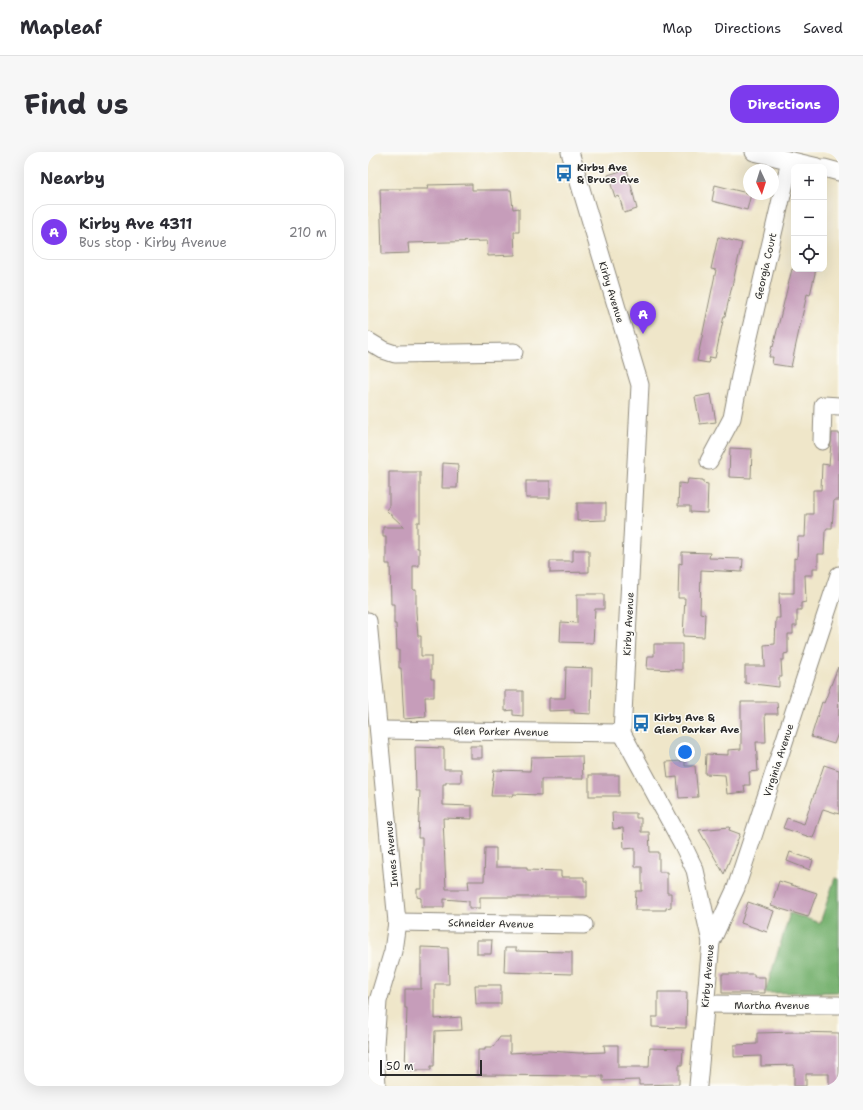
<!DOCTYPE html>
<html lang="en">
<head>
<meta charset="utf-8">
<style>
  :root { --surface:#fff; --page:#f7f7f7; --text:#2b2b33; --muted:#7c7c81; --line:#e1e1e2; --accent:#7c3aed }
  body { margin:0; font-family:"Shantell Sans",sans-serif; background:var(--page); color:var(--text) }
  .controls { position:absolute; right:12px; top:12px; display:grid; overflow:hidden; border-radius:8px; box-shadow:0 4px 16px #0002 }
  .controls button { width:36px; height:36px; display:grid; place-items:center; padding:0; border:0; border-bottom:1px solid var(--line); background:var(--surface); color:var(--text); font:20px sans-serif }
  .compass { position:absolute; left:375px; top:12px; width:36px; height:36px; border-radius:50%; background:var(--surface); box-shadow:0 4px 16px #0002; rotate:176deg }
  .scale { position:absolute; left:12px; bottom:10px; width:102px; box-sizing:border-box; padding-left:4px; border:2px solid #2b2b2b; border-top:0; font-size:11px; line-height:14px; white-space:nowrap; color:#2b2b2b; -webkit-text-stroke:3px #fdfcf7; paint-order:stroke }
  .you { position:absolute; left:317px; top:600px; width:14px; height:14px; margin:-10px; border:3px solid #fff; border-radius:50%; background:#1a73e8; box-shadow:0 0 0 6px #1a73e833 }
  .badge { display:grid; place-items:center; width:26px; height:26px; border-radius:50%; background:var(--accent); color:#fff; font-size:13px; font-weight:700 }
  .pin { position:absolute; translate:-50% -33px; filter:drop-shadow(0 1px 2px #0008) }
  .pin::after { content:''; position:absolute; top:21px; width:14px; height:12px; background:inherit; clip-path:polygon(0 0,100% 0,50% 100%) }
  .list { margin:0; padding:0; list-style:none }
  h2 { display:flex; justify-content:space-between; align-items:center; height:52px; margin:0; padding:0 16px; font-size:17px }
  h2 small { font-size:13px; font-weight:400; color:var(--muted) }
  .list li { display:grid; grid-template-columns:26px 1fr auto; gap:12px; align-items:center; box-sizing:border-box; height:56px; margin:0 8px 8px; padding:0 8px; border:1px solid var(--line); border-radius:16px }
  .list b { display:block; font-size:15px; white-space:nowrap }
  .list p { margin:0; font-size:13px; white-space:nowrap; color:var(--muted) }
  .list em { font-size:13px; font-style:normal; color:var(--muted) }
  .icon { flex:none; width:22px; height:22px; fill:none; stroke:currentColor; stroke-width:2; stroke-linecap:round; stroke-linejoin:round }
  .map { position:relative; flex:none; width:471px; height:934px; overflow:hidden; border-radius:16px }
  header { display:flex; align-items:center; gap:24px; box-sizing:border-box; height:56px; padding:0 20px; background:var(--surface); border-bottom:1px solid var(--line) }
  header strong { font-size:19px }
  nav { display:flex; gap:22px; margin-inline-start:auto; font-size:14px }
  .intro { display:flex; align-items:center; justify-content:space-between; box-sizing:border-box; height:96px; padding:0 24px }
  h1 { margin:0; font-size:28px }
  .button { padding:10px 18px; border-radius:16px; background:var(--accent); color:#fff; font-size:14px; font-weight:700 }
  main { display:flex; gap:24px; padding:0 24px }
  aside { flex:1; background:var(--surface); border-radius:16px; box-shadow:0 4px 16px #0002 }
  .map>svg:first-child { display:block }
  .forest { fill:#79b372; stroke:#526f4e }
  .building { fill:#c69dba }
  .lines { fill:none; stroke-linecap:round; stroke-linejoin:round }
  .minor-casing { stroke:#8d887a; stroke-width:19 }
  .minor { stroke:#fff; stroke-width:17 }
  .labels { text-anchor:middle; stroke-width:3; stroke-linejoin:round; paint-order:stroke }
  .poi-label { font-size:10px; font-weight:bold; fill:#2b2b2b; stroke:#fdfcf7; text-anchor:start }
  .street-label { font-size:10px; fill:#2b2b2b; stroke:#fdfcf7 }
</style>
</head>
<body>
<header>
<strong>Mapleaf</strong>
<nav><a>Map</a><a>Directions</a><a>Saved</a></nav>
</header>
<div class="intro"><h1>Find us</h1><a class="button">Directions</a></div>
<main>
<aside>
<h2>Nearby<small></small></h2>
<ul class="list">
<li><span class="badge">A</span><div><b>Kirby Ave 4311</b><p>Bus stop · Kirby Avenue</p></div><em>210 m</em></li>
</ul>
</aside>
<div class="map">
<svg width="471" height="934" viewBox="0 0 471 934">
  <rect width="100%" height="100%" fill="#fdfcf7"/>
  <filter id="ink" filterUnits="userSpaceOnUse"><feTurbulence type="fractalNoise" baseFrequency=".025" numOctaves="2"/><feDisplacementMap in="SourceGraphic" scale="8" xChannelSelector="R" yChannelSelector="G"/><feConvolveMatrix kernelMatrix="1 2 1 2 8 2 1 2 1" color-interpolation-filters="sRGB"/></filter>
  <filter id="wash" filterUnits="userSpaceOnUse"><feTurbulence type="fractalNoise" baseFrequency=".012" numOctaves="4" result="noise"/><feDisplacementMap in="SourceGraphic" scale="16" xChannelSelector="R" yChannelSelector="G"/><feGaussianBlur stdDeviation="0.9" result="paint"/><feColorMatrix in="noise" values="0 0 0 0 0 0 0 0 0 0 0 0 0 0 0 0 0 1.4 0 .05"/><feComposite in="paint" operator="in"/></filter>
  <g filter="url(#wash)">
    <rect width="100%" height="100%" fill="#efe6c9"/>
    <polygon class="forest" points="467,726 471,727 471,840 397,841 422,761 452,771"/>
    <g id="blocks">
      <g class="building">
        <polygon points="259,17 269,57 256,61 251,44 247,45 240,23"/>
        <polygon points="104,32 104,38 143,38 145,57 151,56 151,80 146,80 147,103 120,104 119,89 40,91 41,101 14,102 12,37 60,37 59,33"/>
        <polygon points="347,33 383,42 379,58 344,49"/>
        <polygon points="350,85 374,91 357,164 356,164 347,206 342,205 340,211 329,209 348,118 343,117"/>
        <polygon points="424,117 448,117 442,143 439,142 423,215 404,212 405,205 401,205 404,194 405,195"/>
        <polygon points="343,242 348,270 332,272 327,245"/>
        <polygon points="464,281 471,281 471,348 466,348 464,376 459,376 457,379 456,402 450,402 450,416 445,416 445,423 437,423 438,450 433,451 433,458 429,458 429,474 425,474 425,482 420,482 420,501 416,502 416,508 413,508 414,525 411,525 411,535 377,531 377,514 397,514 396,493 407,492 408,466 412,466 411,441 426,441 426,406 429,407 430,385 437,385 438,362 445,362 445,338 453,338 454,312 461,313"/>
        <polygon points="362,296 384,297 383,326 361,325"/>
        <polygon points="75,311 90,312 89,336 74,336"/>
        <polygon points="21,320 52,320 52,370 49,370 49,396 51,396 51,414 45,414 45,438 48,438 48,460 50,484 53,484 53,504 63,504 63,527 66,527 66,545 57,545 58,565 36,567 33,516 31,516 31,498 29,498 28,472 26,472 26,452 23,452 22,412 18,412 18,385 15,385 15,375 36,375 18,358 21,354"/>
        <polygon points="320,327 335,328 335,331 340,332 339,361 322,360 322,354 310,354 311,331 319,332"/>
        <rect x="158" y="329" width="24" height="17"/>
        <polygon points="209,351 238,351 238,368 209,369"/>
        <polygon points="205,398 221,398 221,420 182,421 182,409 205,409"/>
        <polygon points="314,400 342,401 341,406 375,407 374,420 333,418 332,461 337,462 336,485 315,484 317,446 310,446 311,411 314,412"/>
        <polygon points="209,442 236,442 236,457 227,457 225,491 192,490 193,470 209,471"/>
        <polygon points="286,492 314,492 314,518 279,517 280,504 286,504"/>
        <polygon points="198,515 224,516 223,562 206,561 206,558 181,559 181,546 197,546"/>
        <polygon points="470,515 471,579 466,592 443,585 454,550 456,551"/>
        <polygon points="137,539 155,539 155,564 145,563 145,558 137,559"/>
        <polygon points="373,550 409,550 410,562 397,562 398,590 388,590 390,619 381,620 382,633 376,633 377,640 359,642 357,623 337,622 338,602 360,603 360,598 373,597"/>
        <rect x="102" y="594" width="12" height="12"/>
        <polygon points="47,595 76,596 76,617 93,617 93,630 78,630 78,632 75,632 75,653 104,654 104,667 75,666 78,737 101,737 100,729 116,729 117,696 128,696 128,715 159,715 159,718 193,719 193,725 216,725 216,729 219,729 219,745 112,745 112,756 101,756 101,749 76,747 76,755 53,755 53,746 49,745 49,737 54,737 54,686 50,686 52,639 48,639"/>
        <polygon points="214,604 215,627 173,627 173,643 145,642 145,644 123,644 126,618 162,619 163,605"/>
        <polygon points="317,609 317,614 327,614 330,645 311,646 309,625 300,626 298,610"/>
        <polygon points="456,613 471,618 471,662 455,657 445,686 415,676 419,666 436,672"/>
        <rect x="221" y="623" width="30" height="21"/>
        <polygon points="244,661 268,661 268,666 273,666 273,680 281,680 282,700 291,700 291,720 299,720 299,741 303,741 303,755 298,756 298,758 267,758 268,739 274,739 274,715 267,715 267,696 256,697 255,676 245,677"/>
        <polygon points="362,675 361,678 372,682 356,722 331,678"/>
        <polygon points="422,700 445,708 442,718 419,709"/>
        <polygon points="411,729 449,741 440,765 403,754"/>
        <polygon points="380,750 406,759 399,780 373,771"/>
        <polygon points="109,788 124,788 123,802 109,802"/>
        <polygon points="53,795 80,796 81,832 67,832 67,867 93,865 94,878 67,879 66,914 63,914 63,918 37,918 39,856 37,856 37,837 53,837"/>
        <polygon points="137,796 148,796 148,799 204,800 204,822 136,820"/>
        <polygon points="354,822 386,822 386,825 397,825 397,841 354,841"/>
        <polygon points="107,833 133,833 133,852 108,852"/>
        <polygon points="290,840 319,840 318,876 284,875 284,865 290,865"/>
        <polygon points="428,880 471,881 471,934 461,934 461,922 438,922 438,934 426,934 426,913 393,914 393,904 366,905 366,893 389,892 389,881"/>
        <polygon points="132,885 142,885 142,901 181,899 211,901 237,900 236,893 250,893 250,915 281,915 282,896 315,897 314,913 311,913 311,932 271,933 271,928 235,929 235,924 110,923 110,898 117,898 117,895 125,895"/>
      </g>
    </g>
  </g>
  <g filter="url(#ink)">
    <use href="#blocks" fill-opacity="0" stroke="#8d887a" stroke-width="1"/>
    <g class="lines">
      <g class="minor-casing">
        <g id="minor">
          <polyline points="202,0 272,233 254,581 315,693 327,718 343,790 330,934"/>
          <polyline points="386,0 450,15"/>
          <polyline points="456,16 471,20"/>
          <polyline points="0,189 15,198 27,202 146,200"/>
          <polyline points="454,289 455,253 471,254"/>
          <polyline points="341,309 364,266 373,219 422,9"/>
          <polyline points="0,469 29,770 25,799 10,849 7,894 9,934"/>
          <polyline points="11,578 254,581"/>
          <polyline points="29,770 216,773"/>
          <polyline points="343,790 368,736 471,423"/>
          <polyline points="337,852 471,853"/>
        </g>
      </g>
      <use href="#minor" class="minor"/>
    </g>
  </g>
  <defs>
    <g id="bus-bare" transform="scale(1.38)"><path d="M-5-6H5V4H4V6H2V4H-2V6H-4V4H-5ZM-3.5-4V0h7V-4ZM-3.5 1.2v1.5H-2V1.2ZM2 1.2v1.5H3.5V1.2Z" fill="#1f6fb2" stroke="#fdfcf7" stroke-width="2.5" paint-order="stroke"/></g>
  </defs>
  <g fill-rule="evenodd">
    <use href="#bus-bare" x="196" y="21"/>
    <use href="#bus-bare" x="273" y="571"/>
  </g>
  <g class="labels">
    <g class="poi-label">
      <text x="209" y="19">Kirby Ave<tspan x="209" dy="12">&amp; Bruce Ave</tspan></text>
      <text x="286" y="569">Kirby Ave &amp;<tspan x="286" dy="12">Glen Parker Ave</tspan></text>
    </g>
    <g class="street-label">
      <text transform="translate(397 114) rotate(-77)" y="4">Georgia Court</text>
      <text transform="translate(244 140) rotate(73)" y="4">Kirby Avenue</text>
      <text transform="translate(260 472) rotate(-87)" y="4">Kirby Avenue</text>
      <text transform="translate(133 579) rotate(1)" y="4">Glen Parker Avenue</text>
      <text transform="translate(410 608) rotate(-72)" y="4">Virginia Avenue</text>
      <text transform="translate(23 702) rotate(-95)" y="4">Innes Avenue</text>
      <text transform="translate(123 771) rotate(1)" y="4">Schneider Avenue</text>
      <text transform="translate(339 824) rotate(-85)" y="4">Kirby Avenue</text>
      <text x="404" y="857">Martha Avenue</text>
    </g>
  </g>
</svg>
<div class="controls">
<button>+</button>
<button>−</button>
<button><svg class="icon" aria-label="locate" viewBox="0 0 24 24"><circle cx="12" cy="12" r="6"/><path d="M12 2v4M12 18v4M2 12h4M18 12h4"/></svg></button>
</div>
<svg class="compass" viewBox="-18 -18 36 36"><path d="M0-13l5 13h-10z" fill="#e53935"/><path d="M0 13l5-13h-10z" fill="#7c7c81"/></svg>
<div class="scale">50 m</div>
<div class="you"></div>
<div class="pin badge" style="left:275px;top:182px">A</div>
</div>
</main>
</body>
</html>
